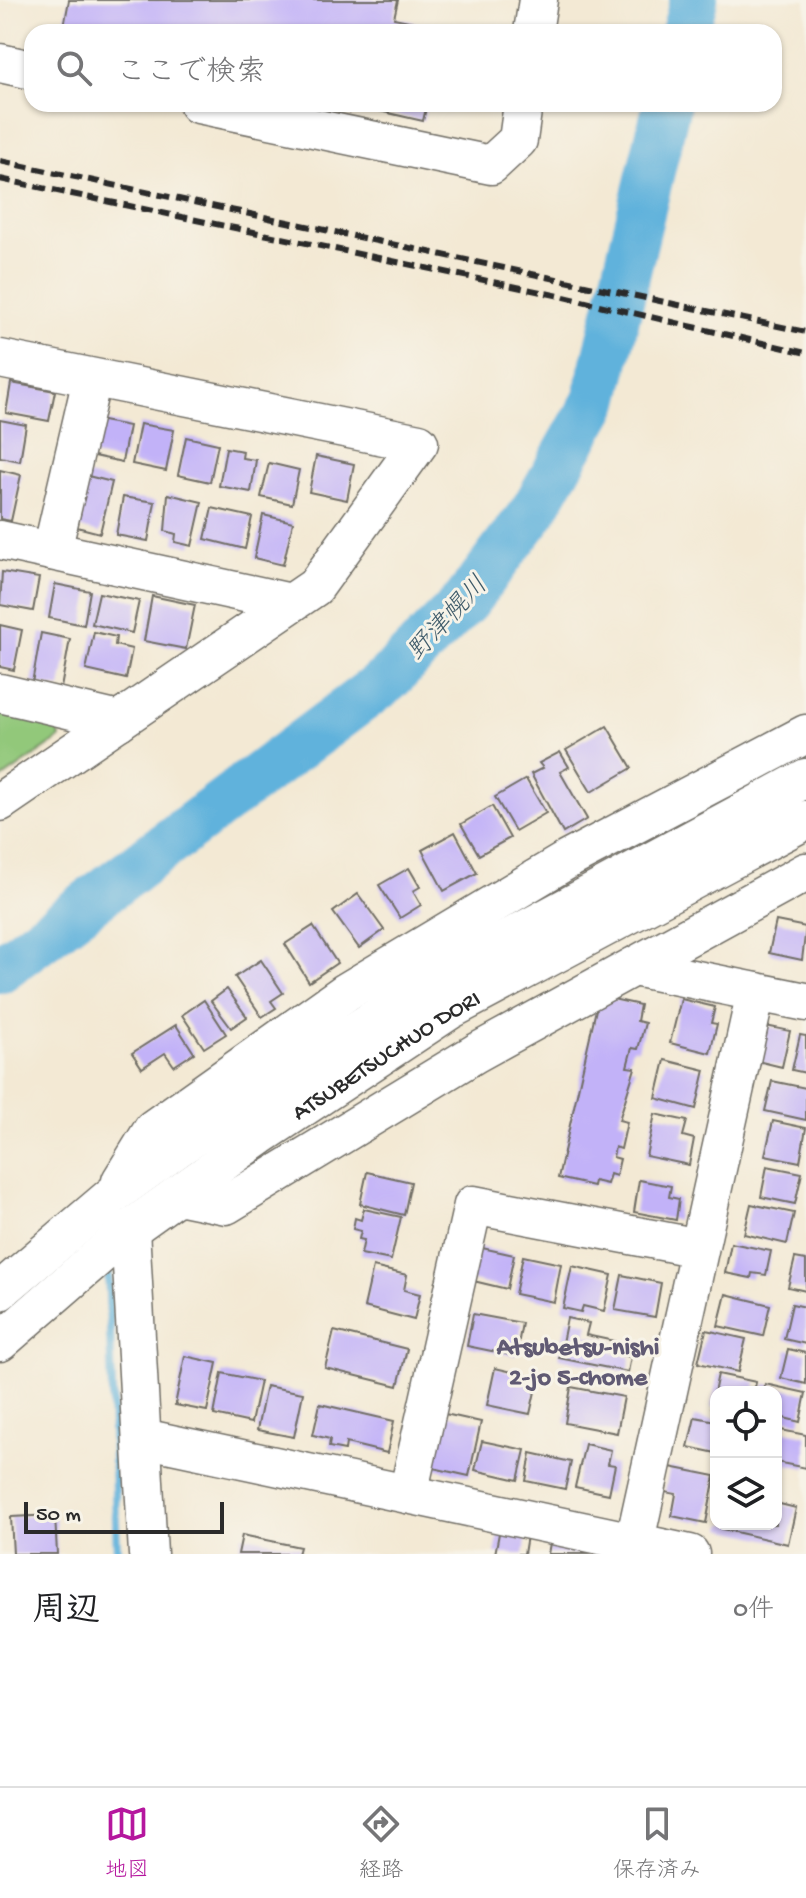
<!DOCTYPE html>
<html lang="ja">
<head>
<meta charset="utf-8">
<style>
  :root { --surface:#fff; --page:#f2f2f2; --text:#202124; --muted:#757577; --line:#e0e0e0; --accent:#b5179e }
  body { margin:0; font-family:"Gochi Hand","Klee One",sans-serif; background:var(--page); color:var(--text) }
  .controls { position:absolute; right:24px; bottom:24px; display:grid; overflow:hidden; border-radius:16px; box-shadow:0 2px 6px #0004 }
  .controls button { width:72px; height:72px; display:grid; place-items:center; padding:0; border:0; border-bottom:2px solid var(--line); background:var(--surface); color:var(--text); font:40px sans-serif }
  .scale { position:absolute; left:24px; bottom:20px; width:200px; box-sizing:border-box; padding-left:8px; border:4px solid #2b2b2b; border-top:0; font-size:22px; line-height:28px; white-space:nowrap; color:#2b2b2b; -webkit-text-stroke:6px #f7f3e8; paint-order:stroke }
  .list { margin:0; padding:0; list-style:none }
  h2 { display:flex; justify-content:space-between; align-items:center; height:104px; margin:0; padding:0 32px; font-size:34px }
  h2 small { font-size:26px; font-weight:400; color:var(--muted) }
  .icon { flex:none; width:44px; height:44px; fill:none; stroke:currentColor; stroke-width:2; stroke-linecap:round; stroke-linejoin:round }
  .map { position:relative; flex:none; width:806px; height:1554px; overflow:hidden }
  .search { position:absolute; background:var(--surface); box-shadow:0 2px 6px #0004; left:24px; right:24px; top:24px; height:88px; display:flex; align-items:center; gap:20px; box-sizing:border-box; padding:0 28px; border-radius:24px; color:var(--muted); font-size:30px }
  .sheet { height:232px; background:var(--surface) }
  nav { display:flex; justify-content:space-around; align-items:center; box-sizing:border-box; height:112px; border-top:2px solid var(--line); background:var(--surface); font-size:22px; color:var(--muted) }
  nav a { display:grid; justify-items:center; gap:4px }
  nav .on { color:var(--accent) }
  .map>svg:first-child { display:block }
  .green { fill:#92c87a; stroke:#5e7a52; stroke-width:2 }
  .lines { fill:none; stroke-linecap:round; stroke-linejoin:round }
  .stream { stroke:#60b2dc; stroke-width:8 }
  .river { stroke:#60b2dc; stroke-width:48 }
  .building { fill:#c2b2f8 }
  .minor-casing { stroke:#716e66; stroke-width:41 }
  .minor { stroke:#fff; stroke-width:38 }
  .rail { stroke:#2b2b2b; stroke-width:6; stroke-dasharray:12 6; stroke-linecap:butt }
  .labels { text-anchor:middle; stroke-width:6; stroke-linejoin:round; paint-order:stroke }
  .street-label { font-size:24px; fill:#2b2b2b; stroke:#f7f3e8 }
  .water-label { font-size:26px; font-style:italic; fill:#3e5a69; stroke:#f7f3e8 }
  .neighbourhood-label { font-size:26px; font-weight:bold; fill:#605a73; stroke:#f7f3e8 }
</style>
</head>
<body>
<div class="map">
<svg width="806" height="1554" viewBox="0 0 806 1554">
  <rect width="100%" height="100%" fill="#f7f3e8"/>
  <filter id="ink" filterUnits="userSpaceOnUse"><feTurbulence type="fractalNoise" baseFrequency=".0125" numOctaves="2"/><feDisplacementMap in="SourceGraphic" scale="16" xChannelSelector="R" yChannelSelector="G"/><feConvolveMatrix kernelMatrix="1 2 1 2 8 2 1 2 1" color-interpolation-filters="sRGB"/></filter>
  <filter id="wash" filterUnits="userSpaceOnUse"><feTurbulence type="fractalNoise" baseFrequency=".006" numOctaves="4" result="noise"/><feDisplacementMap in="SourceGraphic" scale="32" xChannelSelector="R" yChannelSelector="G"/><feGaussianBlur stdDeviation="1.8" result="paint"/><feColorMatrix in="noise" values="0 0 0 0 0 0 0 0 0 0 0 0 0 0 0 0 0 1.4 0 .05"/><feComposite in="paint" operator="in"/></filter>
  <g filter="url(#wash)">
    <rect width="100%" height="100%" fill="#f3e9d4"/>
    <polygon class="green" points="0,709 56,721 60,738 0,780"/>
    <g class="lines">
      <polyline class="stream" points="108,1264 117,1554"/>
      <g class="river">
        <polyline points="685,32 694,0"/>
        <polyline points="0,969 387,680 466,601 533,512 596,401 667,104"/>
      </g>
    </g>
    <g id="blocks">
      <g class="building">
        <polygon points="69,0 398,0 394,18 443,28 442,32 63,32"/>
        <polygon points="349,104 427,104 423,121"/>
        <polygon points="11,383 55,391 49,421 6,413"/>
        <polygon points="92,419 129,426 122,462 85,454"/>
        <polygon points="0,420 26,425 20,461 0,457"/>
        <polygon points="140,424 174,430 166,471 132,464"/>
        <polygon points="186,437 218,444 210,482 178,475"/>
        <polygon points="226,448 243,451 242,458 256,460 251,492 219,486"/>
        <polygon points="316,456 354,464 347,500 309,492"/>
        <polygon points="269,463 299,470 292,504 261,497"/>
        <polygon points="0,470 21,475 11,521 0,519"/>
        <polygon points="80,474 112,482 100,533 69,525"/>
        <polygon points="168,494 202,502 192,546 175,542 176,534 165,531"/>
        <polygon points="123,497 155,502 148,541 116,535"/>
        <polygon points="212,508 252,517 245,549 205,539"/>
        <polygon points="263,515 293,522 283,565 254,558"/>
        <polygon points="2,572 39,578 33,611 0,605"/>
        <polygon points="55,584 90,591 84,625 49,618"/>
        <polygon points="99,593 139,601 132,633 92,624"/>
        <polygon points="152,596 195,605 186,649 144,641"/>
        <polygon points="0,625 22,630 14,670 0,667"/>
        <polygon points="94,632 116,637 115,645 132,649 126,679 86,670"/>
        <polygon points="41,633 70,639 61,688 32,683"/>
        <polygon points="607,726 632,768 591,792 566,750"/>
        <polygon points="560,752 569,767 560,772 587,819 563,833 531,774 543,768 539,763"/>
        <polygon points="526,779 546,813 515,831 495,797"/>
        <polygon points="492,806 510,838 479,855 461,824"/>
        <polygon points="455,832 477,873 444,891 422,850"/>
        <polygon points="409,868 420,887 413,891 421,905 400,918 379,885"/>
        <polygon points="358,894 384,930 359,948 333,912"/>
        <polygon points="776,921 806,927 802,960 769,953"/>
        <polygon points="313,926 337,963 309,982 285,944"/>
        <polygon points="261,960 283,993 271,1001 276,1008 262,1017 235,977"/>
        <polygon points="227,989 247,1017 231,1028 211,1001"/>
        <polygon points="599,996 640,1005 637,1021 645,1023 638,1049 632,1048 627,1067 635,1068 619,1120 627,1122 621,1149 615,1147 613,1157 620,1159 616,1176 610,1174 607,1184 594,1181 593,1186 558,1178"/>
        <polygon points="681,999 715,1007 711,1023 717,1024 710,1053 670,1043"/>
        <polygon points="204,1000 226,1034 204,1048 182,1015"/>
        <polygon points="176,1025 194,1053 174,1066 165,1053 142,1068 132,1053"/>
        <polygon points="761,1025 790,1031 782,1067 753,1060"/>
        <polygon points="800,1035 806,1036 806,1073 792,1070"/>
        <polygon points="665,1060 705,1070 696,1109 656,1098"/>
        <polygon points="772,1081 806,1088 806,1120 765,1111"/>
        <polygon points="655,1114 687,1121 683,1136 694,1139 689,1165 646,1156"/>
        <polygon points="773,1121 806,1128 800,1162 765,1155"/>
        <polygon points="767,1166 802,1173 795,1204 761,1197"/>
        <polygon points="367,1172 411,1182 404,1215 360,1204"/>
        <polygon points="639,1180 671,1186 669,1197 679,1199 676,1220 634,1212"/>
        <polygon points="751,1204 794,1213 787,1244 744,1234"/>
        <polygon points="364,1209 401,1217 391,1260 361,1254 364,1240 359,1239 361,1231 353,1229 355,1218 361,1220"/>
        <polygon points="731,1243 771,1251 766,1275 752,1273 751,1278 725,1273"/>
        <polygon points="473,1246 514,1255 507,1289 465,1279"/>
        <polygon points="523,1256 561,1264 554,1302 515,1294"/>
        <polygon points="795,1258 806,1260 806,1291 788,1287"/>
        <polygon points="572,1266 612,1275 604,1311 583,1306 581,1312 563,1308"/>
        <polygon points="373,1267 407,1275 404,1290 420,1294 414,1320 364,1307"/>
        <polygon points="622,1275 661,1283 655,1317 615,1310"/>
        <polygon points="726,1294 770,1305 763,1336 718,1326"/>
        <polygon points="792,1304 806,1307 806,1344 784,1339"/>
        <polygon points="473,1314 522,1323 516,1356 467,1346"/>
        <polygon points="567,1318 589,1323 586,1335 614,1341 612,1353 631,1357 628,1372 559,1358"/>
        <polygon points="706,1330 746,1339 738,1372 698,1363"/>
        <polygon points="334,1331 407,1349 398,1386 325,1368"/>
        <polygon points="788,1349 806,1353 806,1384 781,1378"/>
        <polygon points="185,1356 217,1363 207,1411 175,1405"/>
        <polygon points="495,1368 538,1378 530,1414 487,1405"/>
        <polygon points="222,1373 260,1381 251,1423 214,1415"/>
        <polygon points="718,1374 756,1382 754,1392 716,1392 716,1408 711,1407"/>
        <polygon points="765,1384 806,1393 800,1422 776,1416 776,1392 763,1392"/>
        <polygon points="266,1386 303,1393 294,1437 257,1430"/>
        <polygon points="571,1387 624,1397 617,1433 565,1423"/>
        <polygon points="320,1404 394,1421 387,1453 346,1443 345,1450 329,1447 330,1439 313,1435"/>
        <polygon points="445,1414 481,1422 469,1476 433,1468"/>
        <polygon points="695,1417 716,1421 716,1453 688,1447"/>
        <polygon points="776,1429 806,1435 806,1468 776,1462"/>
        <polygon points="482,1441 525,1450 518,1480 475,1470"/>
        <polygon points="585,1444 611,1450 608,1464 615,1465 609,1494 575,1487"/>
        <polygon points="531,1453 571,1462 565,1489 526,1481"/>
        <polygon points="670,1467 715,1476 706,1523 672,1516 676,1494 665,1492"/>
        <polygon points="776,1503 796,1508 788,1544 722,1529 723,1524 776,1524"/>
        <polygon points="55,1515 57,1554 13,1554 11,1517"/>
        <polygon points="501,1523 528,1529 524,1554 495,1554"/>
        <polygon points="242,1535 300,1547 298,1554 238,1554"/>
        <polygon points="550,1543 591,1550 590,1554 548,1554"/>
      </g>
    </g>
  </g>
  <g filter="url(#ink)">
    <use href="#blocks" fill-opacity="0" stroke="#716e66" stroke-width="2"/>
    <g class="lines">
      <g class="minor-casing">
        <g id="minor">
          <polyline points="533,32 538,0"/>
          <polyline points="0,63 32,70"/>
          <polyline points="198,104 491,165 518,140 523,104"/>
          <polyline points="0,359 419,443 315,587 0,802"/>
          <polyline points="0,540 291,603"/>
          <polyline points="52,551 92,379"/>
          <polyline points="0,693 119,721"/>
          <polyline points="633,967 806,1002"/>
          <polyline points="121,1181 153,1129 346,992 567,860 806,734"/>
          <polyline points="177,1195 226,1205 476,1053 806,872"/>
          <polyline points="130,1229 148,1554"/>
          <polyline points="0,1291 114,1194 182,1145 441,975 806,778"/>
          <path id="s1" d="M0,1342L130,1229L260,1136L450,1010L806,820"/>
          <polyline points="143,1438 690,1554"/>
          <polyline points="408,1494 473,1205 699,1248"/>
          <polyline points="632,1554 756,992"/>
        </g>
      </g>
      <use href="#minor" class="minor"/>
      <g class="rail">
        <polyline points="0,161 806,332"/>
        <polyline points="0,179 560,296 806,353"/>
      </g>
    </g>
  </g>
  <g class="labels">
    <g class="street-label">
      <text dy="8" stroke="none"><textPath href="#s1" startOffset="482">ATSUBETSUCHUO DORI</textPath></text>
    </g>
    <g class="water-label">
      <text transform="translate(446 617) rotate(-47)" y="9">野津幌川</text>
    </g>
    <g class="neighbourhood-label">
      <text x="578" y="1354">Atsubetsu-nishi<tspan x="578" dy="30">2-jo 5-chome</tspan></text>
    </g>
  </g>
</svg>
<div class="controls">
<button><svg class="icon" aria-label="locate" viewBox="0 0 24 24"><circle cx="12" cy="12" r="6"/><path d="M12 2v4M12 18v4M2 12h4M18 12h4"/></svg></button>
<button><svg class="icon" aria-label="layers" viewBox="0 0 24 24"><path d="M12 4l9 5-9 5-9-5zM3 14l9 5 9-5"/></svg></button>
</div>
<div class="scale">50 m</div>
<div class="search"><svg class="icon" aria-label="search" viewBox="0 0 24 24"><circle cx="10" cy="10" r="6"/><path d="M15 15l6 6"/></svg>ここで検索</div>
</div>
<section class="sheet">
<h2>周辺<small>0件</small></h2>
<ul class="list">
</ul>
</section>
<nav>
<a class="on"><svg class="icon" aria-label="map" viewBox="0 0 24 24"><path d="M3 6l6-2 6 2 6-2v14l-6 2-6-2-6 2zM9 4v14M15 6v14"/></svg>地図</a>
<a><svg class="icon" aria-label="directions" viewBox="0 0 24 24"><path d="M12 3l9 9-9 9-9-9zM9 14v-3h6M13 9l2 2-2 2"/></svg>経路</a>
<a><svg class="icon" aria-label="saved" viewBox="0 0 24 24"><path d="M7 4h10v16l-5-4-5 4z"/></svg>保存済み</a>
</nav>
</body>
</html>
